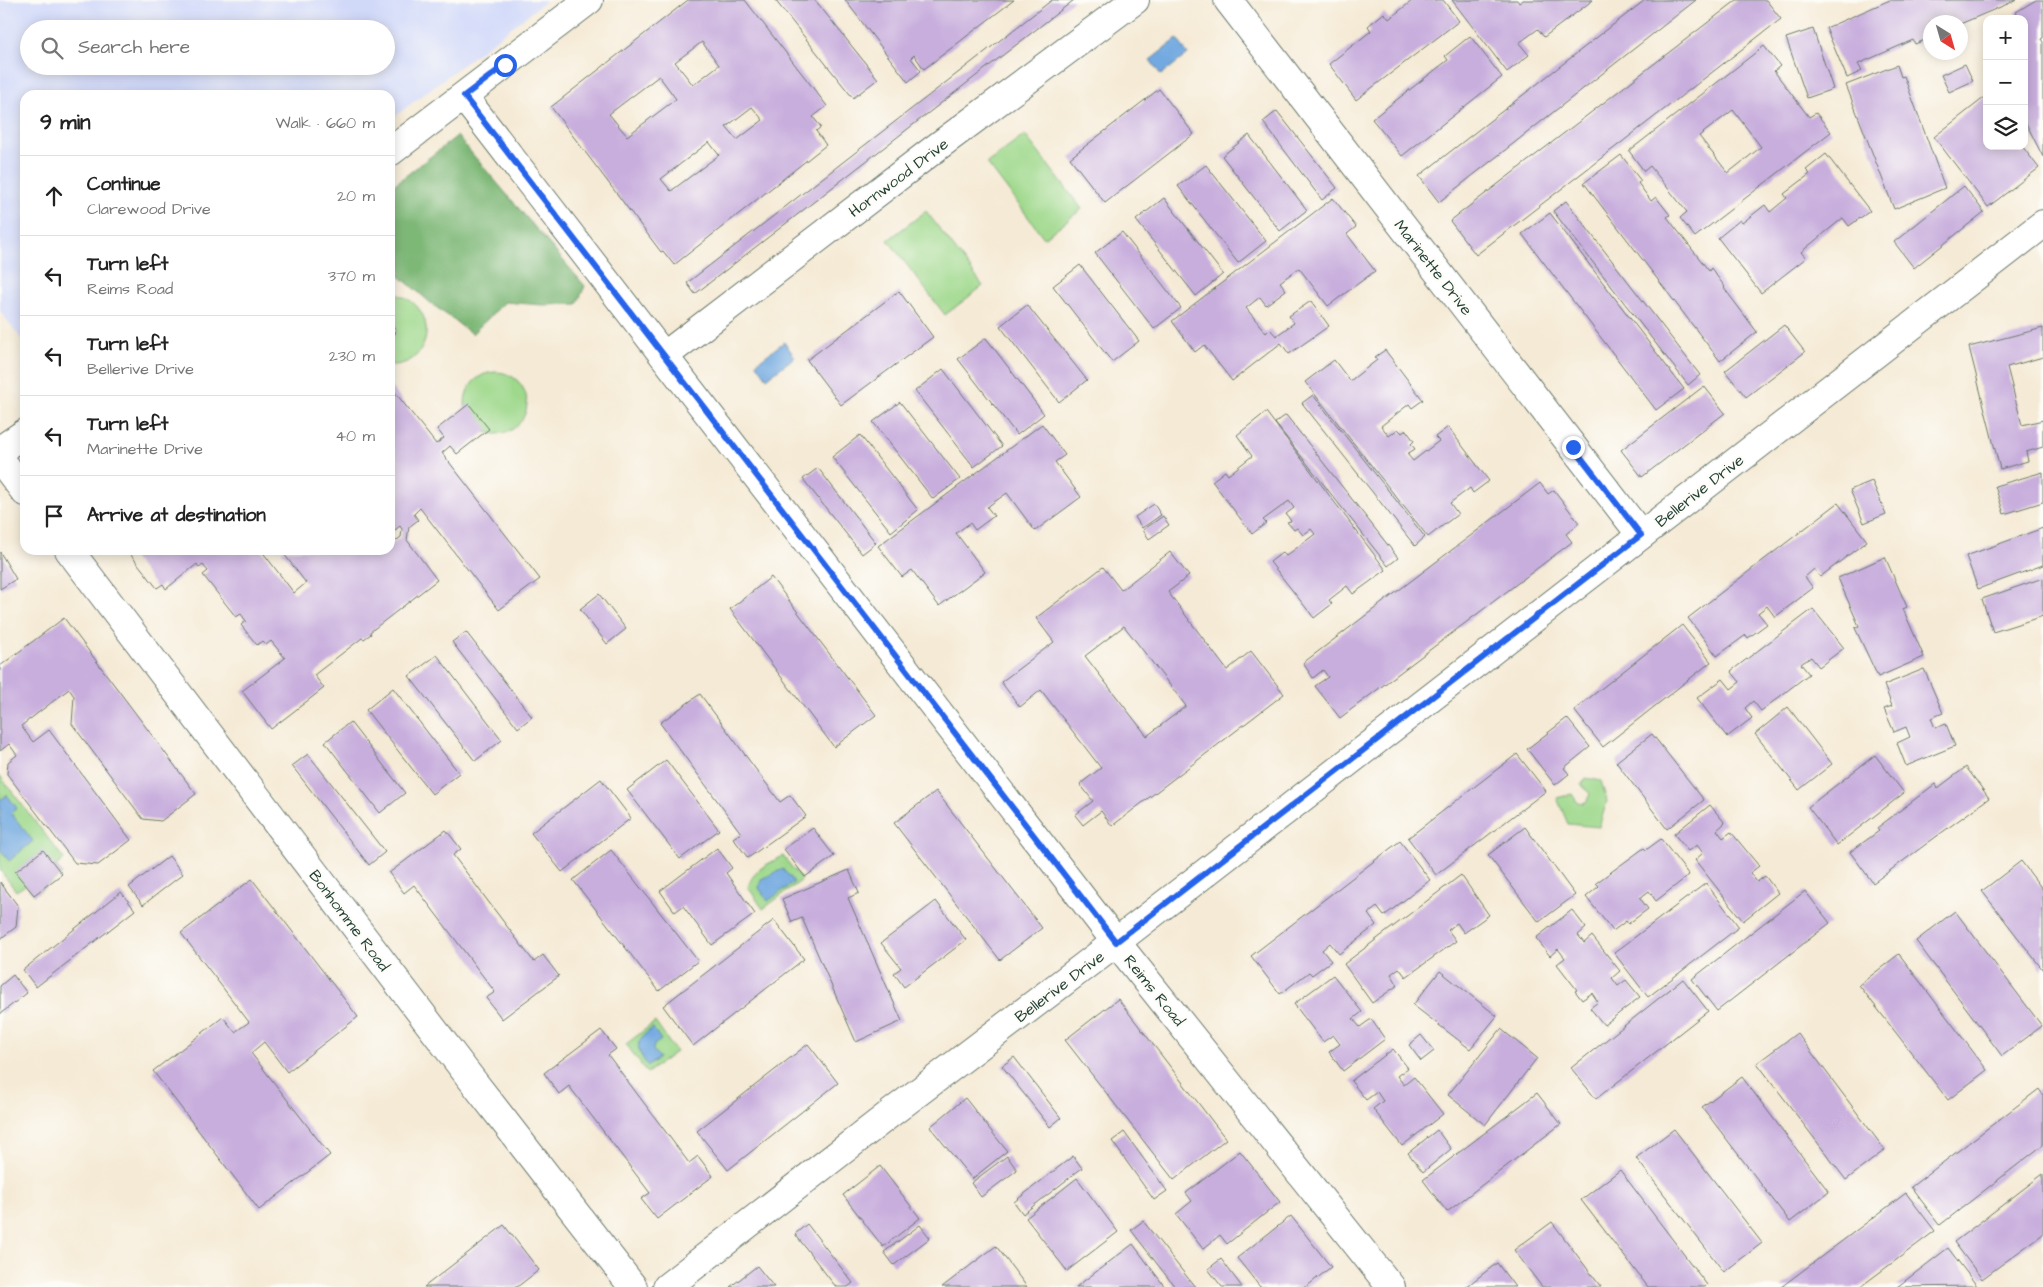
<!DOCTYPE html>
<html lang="en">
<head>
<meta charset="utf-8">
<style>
  :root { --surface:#fff; --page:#f6f6f6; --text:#222; --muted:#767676; --line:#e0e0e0 }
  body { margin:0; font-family:"Architects Daughter",sans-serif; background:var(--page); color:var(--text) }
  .controls { position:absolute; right:15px; top:15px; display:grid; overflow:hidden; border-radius:10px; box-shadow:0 2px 12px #0003 }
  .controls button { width:45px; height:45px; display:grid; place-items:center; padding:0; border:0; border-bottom:1px solid var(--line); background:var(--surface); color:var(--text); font:25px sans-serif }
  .compass { position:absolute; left:1923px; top:15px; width:45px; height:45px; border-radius:50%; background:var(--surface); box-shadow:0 2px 12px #0003; rotate:143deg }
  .stop { position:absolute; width:15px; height:15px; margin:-11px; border:4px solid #2563eb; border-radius:50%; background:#fff }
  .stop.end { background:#2563eb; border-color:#fff; box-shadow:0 1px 5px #0008 }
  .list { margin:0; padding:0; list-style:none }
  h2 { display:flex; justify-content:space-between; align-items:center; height:65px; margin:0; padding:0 20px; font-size:21px }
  h2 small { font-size:16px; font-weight:400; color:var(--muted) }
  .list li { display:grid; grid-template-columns:32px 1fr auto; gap:15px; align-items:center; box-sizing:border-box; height:80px; padding:0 20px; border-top:1px solid var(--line) }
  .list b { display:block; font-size:19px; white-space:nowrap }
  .list p { margin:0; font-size:16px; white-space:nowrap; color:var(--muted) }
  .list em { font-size:16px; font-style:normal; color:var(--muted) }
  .icon { flex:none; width:28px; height:28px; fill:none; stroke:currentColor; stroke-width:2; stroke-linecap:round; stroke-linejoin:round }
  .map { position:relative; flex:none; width:2043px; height:1287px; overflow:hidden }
  .search { position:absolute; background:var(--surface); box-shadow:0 2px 12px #0003; left:20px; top:20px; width:375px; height:55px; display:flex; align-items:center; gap:12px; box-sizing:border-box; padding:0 18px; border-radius:28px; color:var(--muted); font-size:19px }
  .panel { position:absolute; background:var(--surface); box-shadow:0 2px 12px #0003; left:20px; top:90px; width:375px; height:465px; border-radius:15px }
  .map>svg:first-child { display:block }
  .built { fill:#d1d9f9; fill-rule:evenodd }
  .green { fill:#9ed88b; stroke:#5e8a60 }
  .forest { fill:#7eb877; stroke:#4e7a56 }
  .water { fill:#72a9e0; stroke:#48738a }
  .building { fill:#c8aedd; fill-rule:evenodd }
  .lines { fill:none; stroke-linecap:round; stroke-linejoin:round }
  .minor-casing { stroke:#6a7a6c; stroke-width:30 }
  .minor { stroke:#fff; stroke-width:28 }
  .route { stroke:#2563eb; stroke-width:6 }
  .labels { text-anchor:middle; stroke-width:4.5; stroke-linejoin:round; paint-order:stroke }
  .street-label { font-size:16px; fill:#1f3d34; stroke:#fdfcf7 }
</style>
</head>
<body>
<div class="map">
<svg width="2043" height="1287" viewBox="0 0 2043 1287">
  <rect width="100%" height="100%" fill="#fdfcf7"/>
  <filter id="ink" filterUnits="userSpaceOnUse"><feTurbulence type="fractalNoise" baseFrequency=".02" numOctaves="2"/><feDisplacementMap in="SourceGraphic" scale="10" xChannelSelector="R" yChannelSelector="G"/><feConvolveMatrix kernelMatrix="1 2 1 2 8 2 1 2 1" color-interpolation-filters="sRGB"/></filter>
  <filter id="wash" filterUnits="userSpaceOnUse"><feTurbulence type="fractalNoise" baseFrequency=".0096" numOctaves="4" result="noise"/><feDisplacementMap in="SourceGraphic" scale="20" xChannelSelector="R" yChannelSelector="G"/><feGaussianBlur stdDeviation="1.12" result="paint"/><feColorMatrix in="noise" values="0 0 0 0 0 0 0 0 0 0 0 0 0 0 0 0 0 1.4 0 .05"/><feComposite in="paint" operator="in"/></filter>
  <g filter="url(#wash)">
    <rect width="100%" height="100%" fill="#f5ead5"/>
    <path class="built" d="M0,0H547L390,120V95H25V344L0,311ZM29,29H386V66H29Z"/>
    <g class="green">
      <polygon points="1025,135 1082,209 1044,238 987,163"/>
      <polygon points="926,211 983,286 945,315 888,240"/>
      <path d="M391,293C442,302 434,367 390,365Z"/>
      <circle cx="496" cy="403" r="31"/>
      <polygon points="0,776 64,859 56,866 62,874 34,895 26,885 16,891 0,870"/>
      <polygon points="1586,778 1601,781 1607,801 1599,827 1568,824 1557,798 1572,794 1577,802 1583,803 1587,801 1590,794 1581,784"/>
      <path d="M783,856L802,880L763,909L748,887C753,869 768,864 783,856Z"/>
      <polygon points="655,1022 676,1052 647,1073 626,1044"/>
    </g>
    <polygon class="forest" points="457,136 585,286 577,304 542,305 505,302 472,334 432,304 390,268 390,188"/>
    <g class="water">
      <polygon points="1177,39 1188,54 1161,75 1150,60"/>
      <polygon points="784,342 795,357 767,378 756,363"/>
      <polygon points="7,795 17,808 11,813 33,841 9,861 0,849 0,800"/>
      <polygon points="783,869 794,882 768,901 759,888 761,879"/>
      <path d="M653,1028L661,1040L654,1045L653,1050L659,1058L648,1066C635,1048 634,1041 653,1028Z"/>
    </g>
    <g id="blocks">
      <g class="building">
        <path d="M688,0H745L827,106L813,117L821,127L816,131L826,145L674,265L663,251L661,252L551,107ZM702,42L719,65L693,85L675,62ZM659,76L676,99L627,136L609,114ZM752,107L763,120L737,140L726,127ZM709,142L719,155L671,191L661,179Z"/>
        <polygon points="775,0 815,0 878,79 853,98"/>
        <polygon points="845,0 1014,0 924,69 914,55 911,58 921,71 908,82"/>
        <polygon points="1052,0 1074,0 695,294 687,283"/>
        <polygon points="1413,0 1443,0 1459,21 1356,100 1329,64 1371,31 1368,26 1384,13 1389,19"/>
        <polygon points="1452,0 1517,0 1519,3 1523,0 1593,0 1544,37 1538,29 1519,43 1529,55 1507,72"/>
        <polygon points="1645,0 1696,0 1439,202 1419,176"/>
        <polygon points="1737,0 1766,0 1781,19 1476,255 1450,221"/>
        <polygon points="1890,0 2017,0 1960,24 1960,22 1930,22 1930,38 1915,44 1913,40 1858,64 1862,71 1847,78 1826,28"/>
        <polygon points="2036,0 2043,0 2043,38 2041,39 2043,42 2043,157 2024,119 2024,19 2019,19 2016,12"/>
        <polygon points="1813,29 1833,89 1807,98 1786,38"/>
        <polygon points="1470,36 1502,77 1402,156 1372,119 1448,60 1445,56"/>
        <path d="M1764,46L1780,66L1774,71L1809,117L1816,113L1831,132L1695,237L1680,218L1687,212L1650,166L1644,171L1629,151ZM1733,110L1761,147L1728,173L1699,136Z"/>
        <polygon points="1965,64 1973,81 1949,92 1941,75"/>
        <polygon points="1897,65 1901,77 1904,76 1945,188 1894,209 1846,85"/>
        <polygon points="1159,89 1194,134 1105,203 1070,158"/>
        <polygon points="1985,97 1987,100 1987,146 2022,146 2039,168 1988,207 1934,137"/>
        <polygon points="1277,111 1337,188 1322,200 1263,122"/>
        <polygon points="1249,135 1307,210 1280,231 1222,156"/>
        <polygon points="1826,154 1870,211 1849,226 1843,218 1801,252 1806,258 1761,293 1718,238 1740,220 1742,223 1765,205 1770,212 1787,198 1784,194 1810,174 1806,170"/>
        <polygon points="1621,155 1641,181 1638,183 1651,201 1656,197 1670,215 1667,217 1709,271 1711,268 1725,287 1724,288 1757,332 1720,361 1584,183"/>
        <polygon points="1206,165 1266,241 1238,263 1178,186"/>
        <polygon points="1964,186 1984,212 1914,268 1894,242"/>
        <polygon points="1164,198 1223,274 1196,296 1136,220"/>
        <polygon points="1333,198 1356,227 1347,234 1375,271 1328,306 1299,268 1280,282 1286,290 1266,305 1260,297 1246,308 1266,333 1270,329 1276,336 1294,323 1289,316 1311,301 1329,326 1289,354 1281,343 1232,381 1204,345 1195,352 1172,321"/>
        <polygon points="1566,201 1700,375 1688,385 1553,211"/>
        <polygon points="1550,213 1684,389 1656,410 1522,234"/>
        <polygon points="1122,232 1181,308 1154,329 1095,253"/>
        <polygon points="1080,265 1139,341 1112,362 1053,286"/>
        <polygon points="899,291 933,337 841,405 807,360"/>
        <polygon points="1027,305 1087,380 1059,402 1000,326"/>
        <polygon points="390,324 396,329 395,334 390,338"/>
        <polygon points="1784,325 1805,352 1746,397 1725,371"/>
        <polygon points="2043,328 2043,357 2007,367 2022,425 2043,420 2043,447 2026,452 2028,461 2000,469 1969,347"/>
        <polygon points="986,338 1044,414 1017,435 958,359"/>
        <polygon points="1385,350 1423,400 1412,408 1409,404 1381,426 1389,436 1398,429 1402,433 1406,430 1414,441 1411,444 1415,449 1407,454 1413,461 1439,441 1435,437 1448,427 1489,481 1473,493 1470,488 1450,503 1458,514 1428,537 1305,382 1334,360 1350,381 1377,360 1375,357"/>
        <polygon points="943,369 1002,446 974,467 915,391"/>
        <polygon points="390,386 436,444 444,438 437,429 469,404 489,429 457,454 450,446 442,453 540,579 499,610 420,508 414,514 418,520 409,527 407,540 437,580 370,632 371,634 364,639 362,638 314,675 324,688 271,729 242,691 285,658 271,641 266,645 262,641 257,645 241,625 246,621 241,614 236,617 203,575 208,571 203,565 199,568 197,564 166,589 163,584 157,588 127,550 261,550 294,593 306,583 281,550 390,550 390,545 401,537 402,529 400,526 390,534"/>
        <polygon points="1704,386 1725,413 1642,477 1621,450"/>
        <polygon points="1313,395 1425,537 1415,546 1302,403"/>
        <polygon points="900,402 960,479 933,499 873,422"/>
        <polygon points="1266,412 1386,570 1353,594 1347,586 1329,600 1332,604 1314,618 1270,562 1283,552 1286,556 1315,534 1311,529 1303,535 1297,528 1294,530 1287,522 1291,521 1286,514 1294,508 1289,501 1263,520 1266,523 1252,534 1212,481 1225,471 1228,475 1252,456 1237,435"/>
        <polygon points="1286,415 1398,558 1388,566 1275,423"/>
        <polygon points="1042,424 1065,455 1055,462 1081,497 1035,531 1007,493 987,507 994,516 975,530 970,523 956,533 985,572 939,606 912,570 902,577 878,546"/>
        <polygon points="860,435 918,510 891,532 832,457"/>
        <polygon points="818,468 876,543 862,554 803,479"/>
        <polygon points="2043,472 2043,502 2004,514 1995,486"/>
        <polygon points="1872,481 1886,514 1864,523 1850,490"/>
        <polygon points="1540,483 1548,494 1554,490 1579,523 1566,534 1572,542 1340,718 1315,686 1328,677 1323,670 1313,678 1303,663"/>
        <polygon points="1838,503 1867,541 1820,577 1814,569 1805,577 1813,588 1775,617 1767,606 1758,613 1767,624 1748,638 1746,635 1717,656 1688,618"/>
        <polygon points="1154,504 1161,515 1142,528 1135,517"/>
        <polygon points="1163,516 1169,525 1149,539 1143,530"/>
        <polygon points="2043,528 2043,565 1978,589 1966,556"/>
        <polygon points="0,552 16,579 0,589"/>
        <path d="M1170,552L1189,576L1168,592L1227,670L1251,651L1284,694L1112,826L1101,811L1083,825L1075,815L1093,801L1080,784L1101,768L1041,690L1020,707L1001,682L1054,642L1036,618L1103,567L1121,590ZM1124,626L1186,706L1147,736L1085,656Z"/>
        <polygon points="1885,557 1907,607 1903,609 1924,657 1878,677 1855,628 1859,626 1838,578"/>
        <polygon points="771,577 876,715 834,747 730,609"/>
        <polygon points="2043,578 2043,616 1993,632 1982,599"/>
        <polygon points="599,594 626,629 607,644 580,609"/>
        <polygon points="1813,609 1844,648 1819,667 1811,657 1801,664 1809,674 1761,711 1753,701 1745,708 1752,718 1727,737 1697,698 1723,679 1731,689 1740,682 1731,671"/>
        <polygon points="64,618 196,794 161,821 143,819 72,724 74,696 69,689 21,726 33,742 49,730 131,840 98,865 75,863 7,774 8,762 17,755 9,744 0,751 0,666"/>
        <polygon points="1682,625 1711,662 1603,747 1574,710"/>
        <polygon points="466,632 532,717 518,728 452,642"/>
        <polygon points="437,655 502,740 475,761 409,676"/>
        <polygon points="1924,669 1943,713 1931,718 1935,728 1946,724 1955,746 1906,766 1897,743 1910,737 1906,727 1894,732 1884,709 1892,706 1884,685"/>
        <polygon points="393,688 459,773 432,794 366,710"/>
        <polygon points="700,694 780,802 790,795 806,816 748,858 733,838 741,833 660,723"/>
        <polygon points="1788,707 1832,764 1799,790 1755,734"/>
        <polygon points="1567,718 1590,747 1564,768 1569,774 1555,785 1527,749"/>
        <polygon points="350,722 405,793 380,813 325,742"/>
        <polygon points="1652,734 1704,800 1667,829 1616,762"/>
        <polygon points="308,754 385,852 369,865 292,766"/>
        <polygon points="1517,754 1546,791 1436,875 1408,838"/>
        <polygon points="1875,755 1904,793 1837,845 1808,807"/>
        <polygon points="666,760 719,830 680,859 627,790"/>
        <polygon points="1966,767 1989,798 1873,883 1850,852 1879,831 1877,828 1935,784 1938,788"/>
        <polygon points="601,779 631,818 562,872 531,833"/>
        <polygon points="936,791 1042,928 1000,960 894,823"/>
        <polygon points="1710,805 1725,823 1717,830 1723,838 1731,832 1759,866 1750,873 1757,882 1765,876 1778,893 1743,921 1695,860 1703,853 1697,845 1688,851 1674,834"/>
        <polygon points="1525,827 1575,895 1539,922 1488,855"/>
        <polygon points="813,828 834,856 805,877 784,849"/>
        <polygon points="446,830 461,849 453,855 534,962 543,955 559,976 502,1019 486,998 495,992 414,885 404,893 389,873"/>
        <polygon points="1661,839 1689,875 1656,901 1649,891 1640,898 1648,909 1628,924 1626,921 1613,931 1586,897 1599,886 1596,883 1644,848 1646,850"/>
        <polygon points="1400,841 1430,880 1384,916 1377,907 1368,914 1376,925 1339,954 1330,943 1322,950 1331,961 1312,975 1309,972 1280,994 1251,956"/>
        <polygon points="717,848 732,868 726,873 755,914 712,945 683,906 675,912 660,891"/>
        <polygon points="43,850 62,874 34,895 15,872"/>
        <polygon points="611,850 698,961 659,991 573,880"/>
        <polygon points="169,856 183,874 143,905 129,887"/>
        <polygon points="2021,861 2043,890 2043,970 1982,891"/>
        <polygon points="849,870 859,893 848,898 902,1021 856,1042 802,918 792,922 782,899"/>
        <polygon points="1461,875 1489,915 1464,933 1457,923 1448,930 1456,941 1406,977 1399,968 1391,974 1398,985 1372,1003 1344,964"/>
        <polygon points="252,879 358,1017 287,1072 264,1042 251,1053 330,1155 259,1210 153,1071 223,1017 235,1032 249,1022 181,933"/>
        <polygon points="0,882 18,906 16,927 0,939"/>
        <polygon points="1706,883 1739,927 1648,997 1614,953"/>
        <polygon points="1805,891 1830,923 1717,1011 1692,979"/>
        <polygon points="121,892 135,910 36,987 23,970"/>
        <polygon points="936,901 966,940 904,987 894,973 901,968 881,943"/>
        <polygon points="1572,910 1586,928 1578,935 1584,943 1592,936 1620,971 1612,978 1618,986 1626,980 1640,997 1604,1025 1590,1008 1598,1002 1592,993 1582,1000 1575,991 1577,990 1557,964 1565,958 1558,949 1550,956 1536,938"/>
        <polygon points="1955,911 2042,1026 2002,1056 1916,941"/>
        <polygon points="774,920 804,959 693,1046 663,1006"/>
        <polygon points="1899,954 1987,1070 1948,1100 1859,985"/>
        <polygon points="1440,971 1497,1016 1470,1049 1413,1005"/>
        <polygon points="13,975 27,993 0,1014 0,986"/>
        <polygon points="1333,975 1362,1012 1353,1019 1360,1027 1371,1019 1385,1039 1343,1071 1329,1052 1340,1044 1333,1035 1323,1042 1294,1004"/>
        <polygon points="1683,979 1708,1011 1596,1099 1571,1068"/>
        <polygon points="1118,999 1226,1139 1174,1180 1065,1040"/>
        <polygon points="1501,1029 1537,1058 1485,1125 1448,1095"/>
        <polygon points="601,1030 616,1049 608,1055 689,1163 698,1156 713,1176 657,1219 641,1199 650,1193 569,1086 559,1094 544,1073"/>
        <polygon points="1797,1033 1885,1150 1846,1180 1757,1063"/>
        <polygon points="1421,1035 1434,1051 1421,1061 1409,1045"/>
        <polygon points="808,1044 838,1083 728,1170 697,1131"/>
        <polygon points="1393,1049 1408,1068 1397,1076 1404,1085 1414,1077 1443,1114 1402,1146 1373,1109 1383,1101 1377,1092 1366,1100 1351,1081"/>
        <polygon points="1014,1057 1061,1118 1050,1127 1002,1066"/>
        <polygon points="1742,1077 1829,1192 1790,1222 1702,1107"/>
        <polygon points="2039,1089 2043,1095 2043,1145 1940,1225 1911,1187"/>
        <polygon points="1537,1093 1561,1124 1447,1212 1423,1180"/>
        <polygon points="965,1098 1007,1151 972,1179 930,1127"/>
        <polygon points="1674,1129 1762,1243 1724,1272 1636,1158"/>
        <polygon points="1437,1130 1451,1149 1423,1172 1408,1153"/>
        <polygon points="1124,1132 1167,1191 1154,1200 1112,1141"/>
        <polygon points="1240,1151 1280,1202 1227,1244 1220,1235 1203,1249 1176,1214 1192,1201 1186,1193"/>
        <polygon points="1007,1156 1017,1170 981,1197 971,1183"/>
        <polygon points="1073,1156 1082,1168 1023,1214 1014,1202"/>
        <polygon points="880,1166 920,1218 883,1247 843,1195"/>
        <polygon points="1620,1170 1707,1285 1705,1287 1648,1287 1581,1200"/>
        <polygon points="2043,1174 2043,1234 1982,1279 1954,1242"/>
        <polygon points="1077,1178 1118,1232 1067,1271 1026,1218"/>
        <polygon points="1906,1193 1935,1231 1860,1287 1781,1287"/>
        <polygon points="1291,1216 1331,1267 1306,1287 1260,1287 1237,1258"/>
        <polygon points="1143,1221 1195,1287 1175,1287 1131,1230"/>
        <polygon points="1552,1222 1601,1287 1542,1287 1514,1250"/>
        <polygon points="807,1224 853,1283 848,1287 836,1287 795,1234"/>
        <polygon points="504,1225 539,1270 517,1287 424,1287"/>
        <polygon points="920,1225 930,1238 894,1265 884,1252"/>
        <polygon points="1133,1244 1165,1287 1076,1287"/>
        <polygon points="996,1246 1027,1287 942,1287"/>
        <polygon points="1948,1248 1977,1286 1897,1287"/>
        <polygon points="1221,1259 1242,1287 1222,1287 1208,1269"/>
        <polygon points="1497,1263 1515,1287 1466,1287"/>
        <polygon points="757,1266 774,1287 730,1287"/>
      </g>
    </g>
  </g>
  <g filter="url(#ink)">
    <use href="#blocks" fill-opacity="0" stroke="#6a7a6c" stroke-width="1"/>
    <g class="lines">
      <g class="minor-casing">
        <g id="minor">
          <polyline points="1228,0 1641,535"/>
          <polyline points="464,97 1116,942 1391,1287"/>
          <polyline points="390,152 589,0"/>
          <polyline points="664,356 937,147 1135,0"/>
          <polyline points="0,450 25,433"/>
          <polyline points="0,459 25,492"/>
          <polyline points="69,550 462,1067 633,1287"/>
          <polyline points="667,1287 891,1113 1116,942 2043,224"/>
        </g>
      </g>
      <use href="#minor" class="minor"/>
    </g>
  </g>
  <g class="lines" filter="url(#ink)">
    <polyline class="route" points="505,65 464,96 1116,942 1641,535 1573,447"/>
  </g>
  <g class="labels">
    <g class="street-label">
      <text transform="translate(898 177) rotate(-37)" y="6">Hornwood Drive</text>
      <text transform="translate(1434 267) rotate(52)" y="6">Marinette Drive</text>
      <text transform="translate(1699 490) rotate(-38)" y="6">Bellerive Drive</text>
      <text transform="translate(350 920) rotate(53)" y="6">Bonhomme Road</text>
      <text transform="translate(1059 986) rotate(-37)" y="6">Bellerive Drive</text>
      <text transform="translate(1155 990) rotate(51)" y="6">Reims Road</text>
    </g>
  </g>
</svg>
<div class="controls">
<button>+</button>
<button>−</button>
<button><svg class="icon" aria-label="layers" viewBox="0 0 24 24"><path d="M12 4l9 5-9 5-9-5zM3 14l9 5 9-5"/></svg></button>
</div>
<svg class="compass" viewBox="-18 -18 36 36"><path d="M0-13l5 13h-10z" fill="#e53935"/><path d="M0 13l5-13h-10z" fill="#767676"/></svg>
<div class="stop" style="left:505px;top:65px"></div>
<div class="stop end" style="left:1573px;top:447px"></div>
<div class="search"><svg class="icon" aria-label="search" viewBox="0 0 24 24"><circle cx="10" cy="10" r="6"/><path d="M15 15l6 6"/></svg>Search here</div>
<section class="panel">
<h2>9 min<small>Walk · 660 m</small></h2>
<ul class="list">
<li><svg class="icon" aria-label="ahead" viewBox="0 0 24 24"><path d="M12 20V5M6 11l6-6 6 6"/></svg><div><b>Continue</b><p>Clarewood Drive</p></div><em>20 m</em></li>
<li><svg class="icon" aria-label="left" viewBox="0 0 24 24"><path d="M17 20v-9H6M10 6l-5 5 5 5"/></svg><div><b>Turn left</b><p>Reims Road</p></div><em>370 m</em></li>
<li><svg class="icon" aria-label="left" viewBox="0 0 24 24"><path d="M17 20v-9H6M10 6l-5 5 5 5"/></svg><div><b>Turn left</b><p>Bellerive Drive</p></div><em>230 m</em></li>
<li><svg class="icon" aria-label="left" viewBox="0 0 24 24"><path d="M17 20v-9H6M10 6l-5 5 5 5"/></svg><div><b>Turn left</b><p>Marinette Drive</p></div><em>40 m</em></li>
<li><svg class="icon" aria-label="arrive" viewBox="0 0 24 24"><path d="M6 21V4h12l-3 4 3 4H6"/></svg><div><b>Arrive at destination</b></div></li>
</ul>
</section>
</div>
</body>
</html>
